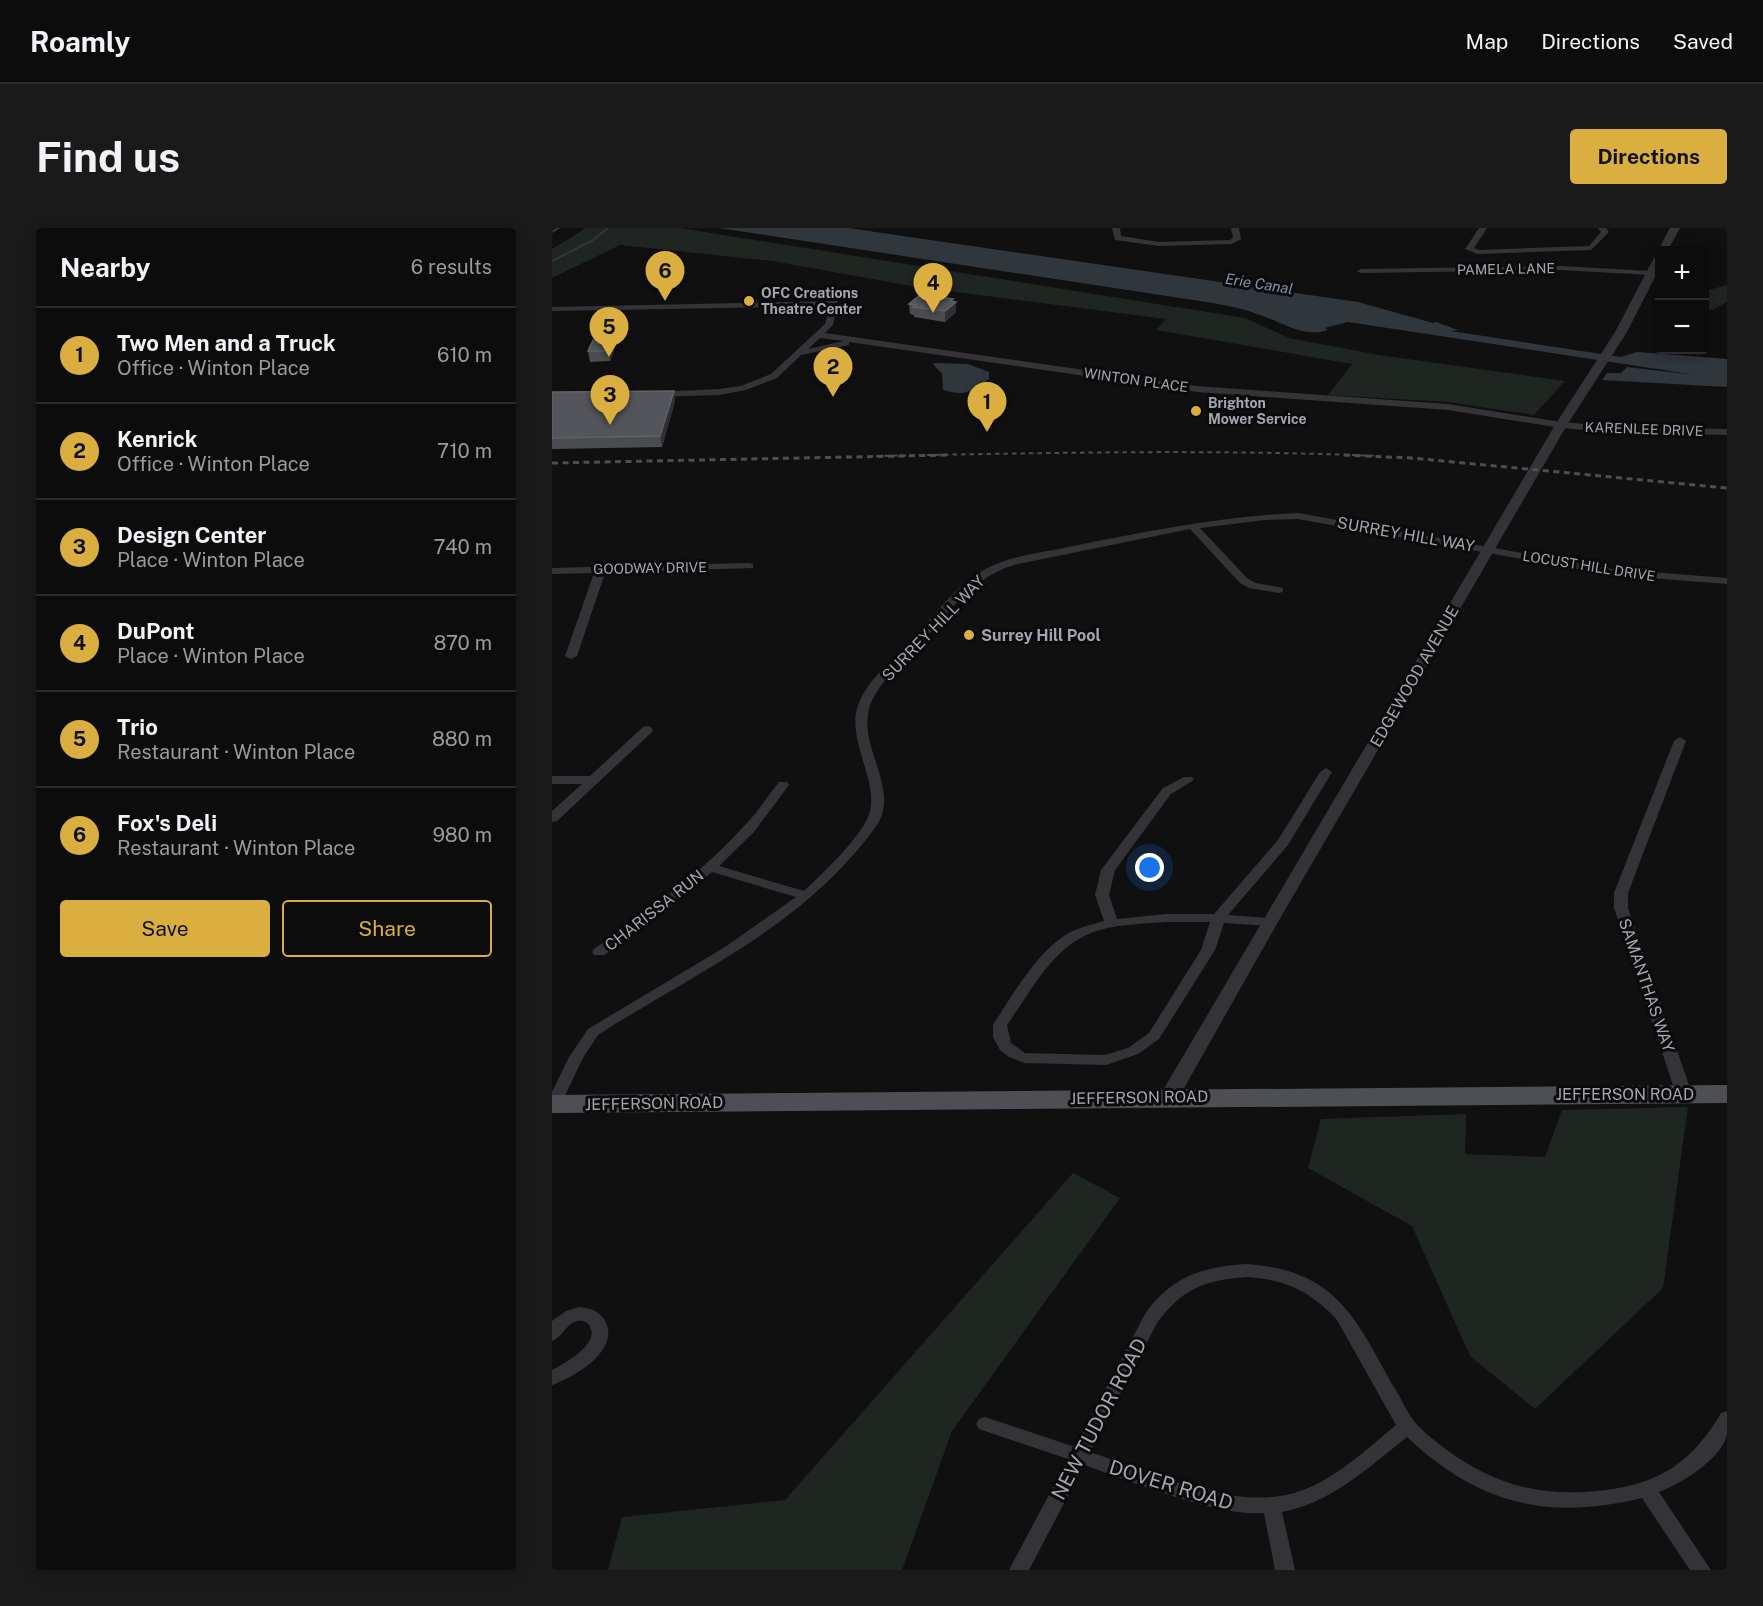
<!DOCTYPE html>
<html lang="en">
<head>
<meta charset="utf-8">
<style>
  :root { --surface:#0c0c0d; --page:#1a1a1b; --text:#f1f3f6; --muted:#9a9b9d; --line:#2c2c2e; --accent:#daaf3f }
  body { margin:0; font-family:"Public Sans",sans-serif; background:var(--page); color:var(--text) }
  .controls { position:absolute; right:18px; top:18px; display:grid; overflow:hidden; border-radius:6px; box-shadow:0 3px 15px #0003 }
  .controls button { width:54px; height:54px; display:grid; place-items:center; padding:0; border:0; border-bottom:2px solid var(--line); background:var(--surface); color:var(--text); font:30px sans-serif }
  .you { position:absolute; left:598px; top:640px; width:21px; height:21px; margin:-15px; border:4px solid #fff; border-radius:50%; background:#1a73e8; box-shadow:0 0 0 9px #1a73e833 }
  .badge { display:grid; place-items:center; width:39px; height:39px; border-radius:50%; background:var(--accent); color:#111; font-size:20px; font-weight:700 }
  .pin { position:absolute; translate:-50% -50px; filter:drop-shadow(0 2px 3px #0008) }
  .pin::after { content:''; position:absolute; top:32px; width:21px; height:18px; background:inherit; clip-path:polygon(0 0,100% 0,50% 100%) }
  .list { margin:0; padding:0; list-style:none }
  h2 { display:flex; justify-content:space-between; align-items:center; height:78px; margin:0; padding:0 24px; font-size:26px }
  h2 small { font-size:20px; font-weight:400; color:var(--muted) }
  .list li { display:grid; grid-template-columns:39px 1fr auto; gap:18px; align-items:center; box-sizing:border-box; height:96px; padding:0 24px; border-top:2px solid var(--line) }
  .list b { display:block; font-size:22px; white-space:nowrap }
  .list p { margin:0; font-size:20px; white-space:nowrap; color:var(--muted) }
  .list em { font-size:20px; font-style:normal; color:var(--muted) }
  .actions { display:flex; gap:12px; padding:18px 24px }
  .actions a { flex:1; padding:14px 0; border:2px solid var(--accent); border-radius:6px; text-align:center; font-size:21px; color:var(--accent) }
  .actions .main { background:var(--accent); color:#111 }
  .map { position:relative; flex:none; width:1175px; height:1342px; overflow:hidden; border-radius:6px }
  header { display:flex; align-items:center; gap:36px; box-sizing:border-box; height:84px; padding:0 30px; background:var(--surface); border-bottom:2px solid var(--line) }
  header strong { font-size:28px }
  nav { display:flex; gap:33px; margin-inline-start:auto; font-size:21px }
  .intro { display:flex; align-items:center; justify-content:space-between; box-sizing:border-box; height:144px; padding:0 36px }
  h1 { margin:0; font-size:42px }
  .button { padding:15px 27px; border-radius:6px; background:var(--accent); color:#111; font-size:21px; font-weight:700 }
  main { display:flex; gap:36px; padding:0 36px }
  aside { flex:1; background:var(--surface); border-radius:6px; box-shadow:0 3px 15px #0003 }
  .map>svg:first-child { display:block }
  .green { fill:#1f2520 }
  .water { fill:#2f363c }
  .lines { fill:none; stroke-linecap:round; stroke-linejoin:round }
  .stream { stroke:#2f363c; stroke-width:2 }
  .minor { fill:#343438; fill-rule:evenodd }
  .tertiary { fill:#343438; fill-rule:evenodd }
  .secondary { fill:#404145; fill-rule:evenodd }
  .primary { fill:#4e4f54; fill-rule:evenodd }
  .rail-far1 { stroke:#4d4e52; stroke-width:2; stroke-dasharray:4.5 4; stroke-linecap:butt }
  .rail { stroke:#4d4e52; stroke-width:3; stroke-dasharray:6 4.5; stroke-linecap:butt }
  .wall { fill:#4b4c50 }
  .shaded-wall { fill:#2f3033 }
  .building { fill:#54555b; stroke:#606268; stroke-width:1.5 }
  .poi-dot { fill:#daaf3f; stroke:#0b0b0c; stroke-width:2 }
  .labels { text-anchor:middle; stroke-width:6; stroke-linejoin:round; paint-order:stroke }
  .far-street-label { font-size:14px; fill:#a3a6b0; stroke:#0b0b0c }
  .far-poi-label { font-size:14px; font-weight:bold; fill:#a3a6b0; stroke:#0b0b0c; text-anchor:start }
  .far-water-label { font-size:15px; font-style:italic; fill:#7d92a8; stroke:#0b0b0c }
  .street-label { font-size:16px; fill:#a3a6b0; stroke:#0b0b0c }
  .poi-label { font-size:16px; font-weight:bold; fill:#a3a6b0; stroke:#0b0b0c; text-anchor:start }
  .near-street-label { font-size:20px; fill:#a3a6b0; stroke:#0b0b0c }
</style>
</head>
<body>
<header>
<strong>Roamly</strong>
<nav><a>Map</a><a>Directions</a><a>Saved</a></nav>
</header>
<div class="intro"><h1>Find us</h1><a class="button">Directions</a></div>
<main>
<aside>
<h2>Nearby<small>6 results</small></h2>
<ul class="list">
<li><span class="badge">1</span><div><b>Two Men and a Truck</b><p>Office · Winton Place</p></div><em>610 m</em></li>
<li><span class="badge">2</span><div><b>Kenrick</b><p>Office · Winton Place</p></div><em>710 m</em></li>
<li><span class="badge">3</span><div><b>Design Center</b><p>Place · Winton Place</p></div><em>740 m</em></li>
<li><span class="badge">4</span><div><b>DuPont</b><p>Place · Winton Place</p></div><em>870 m</em></li>
<li><span class="badge">5</span><div><b>Trio</b><p>Restaurant · Winton Place</p></div><em>880 m</em></li>
<li><span class="badge">6</span><div><b>Fox's Deli</b><p>Restaurant · Winton Place</p></div><em>980 m</em></li>
</ul>
<div class="actions"><a class="main">Save</a><a>Share</a></div>
</aside>
<div class="map">
<svg width="1175" height="1342" viewBox="0 0 1175 1342">
  <rect width="100%" height="100%" fill="#101011"/>
  <g class="green">
    <polygon points="34,0 128,0 693,90 737,110 827,127 1013,153 982,187 896,174 776,167 800,136 604,102 614,91 365,59 220,33 68,17 0,50 0,21"/>
    <polygon points="1175,57 1175,74 1160,82 1153,82 1153,63"/>
    <polygon points="1136,879 1111,1060 983,1181 918,1128 860,998 756,940 769,891 914,886 913,926 993,929 1010,882"/>
    <polygon points="521,945 568,970 400,1203 350,1342 56,1342 70,1289 233,1272"/>
  </g>
  <g class="water">
    <path d="M167,0H296L806,74L881,95L884,94L906,102L899,103L1069,129L1085,124L1175,131V159L1050,152L1055,145H1069L1075,139L1144,147L796,94L773,100L776,102C751,110 732,95 708,87C693,81 677,78 661,75Z"/>
    <path d="M382,135L416,136L437,144V151C420,165 412,168 391,162L390,146L381,136Z"/>
  </g>
  <g class="lines">
    <polyline class="stream" points="0,33 41,12 56,0"/>
    <g class="minor">
      <polygon points="560,0 568,0 569,8 607,14 678,12 681,10 679,0 687,0 689,11 680,16 607,18 563,12"/>
      <polygon points="927,0 935,0 922,20 927,22 1037,18 1049,4 1046,0 1054,0 1057,4 1039,22 926,26 913,21"/>
      <polygon points="1009,38 1098,43 1102,45 1098,47 1009,42 809,45 805,43 809,41"/>
      <path d="M286,73L281,97L273,105L645,158L896,176L1009,194L1069,199L1175,201V207L1069,205L1009,200L896,182L645,164L297,114V117L249,127L225,150L194,162L167,167L104,169L99,166L101,164L167,161L189,158L219,146L273,96L278,78L0,83V79ZM268,110L292,113L256,121Z"/>
      <path d="M746,285L1060,341L1175,350V356L1060,347L746,291L713,292L648,300L696,351L704,355L731,360V364L727,365L697,360L688,355L638,301L471,335C456,338 442,344 430,353C406,369 389,393 370,414C352,434 320,458 316,486C310,524 349,565 323,600C249,700 147,742 46,807L31,830L7,880L0,881V864L17,829L36,801L173,719L244,669L160,644L111,684L52,727H42L40,724L42,721C95,683 149,646 192,598C205,585 215,569 227,554H235L237,557L202,604L167,638L252,663C269,647 313,606 318,583C321,570 318,556 314,543C309,525 301,504 304,485C309,458 337,435 355,417C379,392 400,361 430,343C457,327 491,325 521,318C596,303 670,288 746,285Z"/>
      <polygon points="197,335 201,336 201,340 53,345 25,428 19,431 13,428 42,345 0,346 0,340"/>
      <polygon points="95,498 99,499 101,502 99,505 5,593 0,594 0,583 30,556 0,556 0,548 38,548 91,499"/>
      <polygon points="1128,509 1134,513 1076,665 1076,680 1140,866 1137,870 1127,870 1124,866 1062,680 1062,665 1122,513"/>
      <path d="M774,540L780,544L736,617L676,687L717,690L724,694L717,698L672,695L663,722L607,811L586,826L554,837L473,835L457,829L448,822L441,809V797C459,769 484,726 512,708C524,700 538,697 552,693L543,667L549,642L611,560L632,549H640L642,552L619,566L563,642L557,667L565,691L614,686H662L726,612L768,544ZM614,694H658L649,722L597,805L576,820L553,827L473,825L459,815L455,797C478,765 500,720 539,705C562,696 589,696 614,694Z"/>
      <path d="M694,1036C785,1042 803,1090 843,1161C849,1170 853,1180 859,1189C867,1201 881,1211 892,1220C943,1258 991,1270 1054,1262C1109,1255 1141,1233 1169,1185L1175,1183C1175,1190 1175,1200 1175,1207C1169,1231 1129,1256 1107,1264L1159,1342H1138L1090,1270C996,1293 926,1276 855,1209C817,1239 779,1275 730,1284L743,1342H723L712,1285C664,1289 579,1253 532,1237L477,1342H457L516,1231L427,1201L424,1196L427,1191L433,1189L523,1219L593,1086C619,1049 649,1039 694,1036ZM694,1049C732,1051 759,1063 785,1092L844,1197C816,1220 786,1249 751,1262C688,1287 599,1244 538,1224L605,1095C630,1061 652,1052 694,1049Z"/>
      <path d="M27,1079C37,1080 46,1082 52,1091C71,1121 23,1149 0,1157V1142C12,1136 48,1116 38,1099C36,1094 31,1092 26,1093C14,1095 11,1109 0,1113V1093L14,1083Z"/>
    </g>
    <g class="tertiary">
      <polygon points="1118,0 1128,0 1116,22 1107,24 1106,22"/>
      <polygon points="1108,25 1108,39 1075,104 1015,197 726,694 627,869 624,874 617,876 610,874 607,869 1003,197 1063,104 1103,28"/>
    </g>
    <polygon class="secondary" points="0,0 8,0 0,5"/>
    <polygon class="primary" points="1175,857 1175,875 0,885 0,867"/>
    <path class="rail-far1" d="M324,228C492,225 657,221 825,228"/>
    <g class="rail">
      <polyline points="792,227 859,230 1175,260"/>
      <polyline points="0,235 398,227"/>
    </g>
  </g>
  <g class="wall">
    <polygon points="401,74 404,84 393,94 362,89 362,87 358,86 357,76"/>
    <polygon points="36,123 62,123 58,133 38,134"/>
    <polygon points="0,164 123,173 110,219 0,221"/>
  </g>
  <g class="shaded-wall">
    <polygon points="401,71 401,76 404,74 404,84 393,94 393,83 398,73"/>
    <polygon points="60,112 62,123 58,133 57,123"/>
    <polygon points="122,163 123,173 110,219 108,208"/>
  </g>
  <g class="building">
    <polygon points="369,66 401,71 398,73 404,74 393,83 361,79 364,77 357,76"/>
    <polygon points="41,112 60,112 57,123 36,123"/>
    <polygon points="122,163 108,208 0,210 0,164"/>
  </g>
  <g class="poi-dot">
    <circle cx="197" cy="73" r="6"/>
    <circle cx="644" cy="183" r="6"/>
    <circle cx="417" cy="407" r="6"/>
  </g>
  <g class="labels">
    <g class="far-street-label">
      <text transform="translate(954 41) rotate(-1)" y="5">PAMELA LANE</text>
      <text transform="translate(584 152) rotate(8)" y="5">WINTON PLACE</text>
      <text transform="translate(1092 201) rotate(2)" y="5">KARENLEE DRIVE</text>
      <text transform="translate(1037 338) rotate(9)" y="5">LOCUST HILL DRIVE</text>
      <text transform="translate(98 340) rotate(-1)" y="5">GOODWAY DRIVE</text>
    </g>
    <g class="far-poi-label">
      <text x="209" y="70">OFC Creations<tspan x="209" dy="16">Theatre Center</tspan></text>
      <text x="656" y="180">Brighton<tspan x="656" dy="16">Mower Service</tspan></text>
    </g>
    <g class="far-water-label">
      <text transform="translate(707 56) rotate(9)" y="5">Erie Canal</text>
    </g>
    <g class="street-label">
      <text transform="translate(854 306) rotate(10)" y="6">SURREY HILL WAY</text>
      <text transform="translate(381 400) rotate(-46)" y="6">SURREY HILL WAY</text>
      <text transform="translate(862 448) rotate(-60)" y="6">EDGEWOOD AVENUE</text>
      <text transform="translate(102 682) rotate(-38)" y="6">CHARISSA RUN</text>
      <text transform="translate(1095 757) rotate(71)" y="6">SAMANTHAS WAY</text>
      <text x="1073" y="872">JEFFERSON ROAD</text>
      <text transform="translate(587 869) rotate(-1)" y="6">JEFFERSON ROAD</text>
      <text transform="translate(102 875) rotate(-1)" y="6">JEFFERSON ROAD</text>
    </g>
    <g class="poi-label">
      <text x="429" y="413">Surrey Hill Pool</text>
    </g>
    <g class="near-street-label">
      <text transform="translate(547 1191) rotate(-62)" y="7">NEW TUDOR ROAD</text>
      <text transform="translate(619 1257) rotate(17)" y="7">DOVER ROAD</text>
    </g>
  </g>
</svg>
<div class="controls">
<button>+</button>
<button>−</button>
</div>
<div class="you"></div>
<div class="pin badge" style="left:435px;top:204px">1</div>
<div class="pin badge" style="left:281px;top:169px">2</div>
<div class="pin badge" style="left:58px;top:197px">3</div>
<div class="pin badge" style="left:381px;top:85px">4</div>
<div class="pin badge" style="left:57px;top:129px">5</div>
<div class="pin badge" style="left:113px;top:73px">6</div>
</div>
</main>
</body>
</html>
